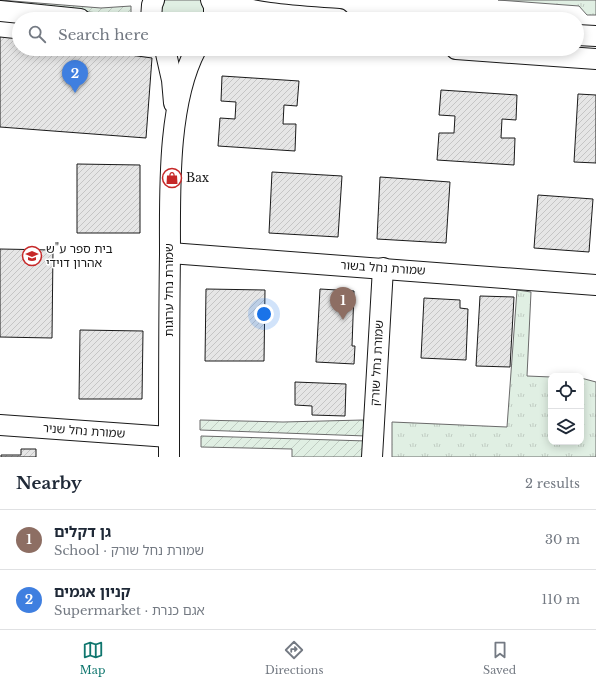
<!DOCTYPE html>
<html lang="en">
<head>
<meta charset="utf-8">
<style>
  :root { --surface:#fff; --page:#f2f2f3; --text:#1f2937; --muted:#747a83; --line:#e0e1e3; --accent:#0f766e }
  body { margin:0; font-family:"Libre Baskerville","Noto Sans Hebrew",serif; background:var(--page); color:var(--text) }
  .controls { position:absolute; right:12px; bottom:12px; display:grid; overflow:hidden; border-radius:8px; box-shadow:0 2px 10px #0003 }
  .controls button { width:36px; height:36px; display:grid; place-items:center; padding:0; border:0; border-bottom:1px solid var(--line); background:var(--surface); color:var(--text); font:20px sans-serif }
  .you { position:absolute; left:264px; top:314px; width:14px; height:14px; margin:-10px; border:3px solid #fff; border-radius:50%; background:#1a73e8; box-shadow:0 0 0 6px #1a73e833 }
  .badge { display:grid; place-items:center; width:26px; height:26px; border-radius:50%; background:var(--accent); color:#fff; font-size:13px; font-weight:700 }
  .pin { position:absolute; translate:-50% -33px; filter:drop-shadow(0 1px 2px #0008) }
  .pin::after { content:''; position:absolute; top:21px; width:14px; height:12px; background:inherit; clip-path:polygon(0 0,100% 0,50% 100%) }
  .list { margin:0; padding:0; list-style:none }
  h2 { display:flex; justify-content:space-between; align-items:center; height:52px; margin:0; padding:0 16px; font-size:17px }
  h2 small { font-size:13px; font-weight:400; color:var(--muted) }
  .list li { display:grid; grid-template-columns:26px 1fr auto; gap:12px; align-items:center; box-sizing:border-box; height:60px; padding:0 16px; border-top:1px solid var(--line) }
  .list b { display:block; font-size:15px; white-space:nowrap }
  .list p { margin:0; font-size:13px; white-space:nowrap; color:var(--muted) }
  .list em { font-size:13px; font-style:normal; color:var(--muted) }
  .icon { flex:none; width:22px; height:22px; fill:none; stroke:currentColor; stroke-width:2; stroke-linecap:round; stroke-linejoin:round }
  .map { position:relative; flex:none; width:596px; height:457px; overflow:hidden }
  .search { position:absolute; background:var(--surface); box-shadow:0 2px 10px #0003; left:12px; right:12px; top:12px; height:44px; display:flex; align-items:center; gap:10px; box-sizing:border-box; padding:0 14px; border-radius:22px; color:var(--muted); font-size:15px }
  .sheet { height:172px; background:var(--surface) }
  nav { display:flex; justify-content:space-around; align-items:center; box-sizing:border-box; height:56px; border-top:1px solid var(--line); background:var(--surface); font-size:11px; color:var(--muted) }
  nav a { display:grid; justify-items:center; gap:2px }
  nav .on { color:var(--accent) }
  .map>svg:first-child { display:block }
  .grass { fill:#e0efe3; stroke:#6a6a6a }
  .park { fill:url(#park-tufts); stroke:#6a6a6a }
  .garden { fill:url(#garden-furrows); stroke:#6a6a6a }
  .building { fill:url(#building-hatch); stroke:#1a1a1a }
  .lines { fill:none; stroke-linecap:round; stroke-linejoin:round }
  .minor-casing { stroke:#1a1a1a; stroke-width:22 }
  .minor { stroke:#fff; stroke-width:20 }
  .labels { text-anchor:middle; stroke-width:3; stroke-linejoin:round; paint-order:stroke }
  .poi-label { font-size:12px; fill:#1a1a1a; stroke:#fff; text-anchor:start }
  .street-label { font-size:12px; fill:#1a1a1a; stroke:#fff }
</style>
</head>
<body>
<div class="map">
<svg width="596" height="457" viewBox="0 0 596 457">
  <defs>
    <pattern id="park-tufts" width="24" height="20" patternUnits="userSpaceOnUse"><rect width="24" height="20" fill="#e0efe3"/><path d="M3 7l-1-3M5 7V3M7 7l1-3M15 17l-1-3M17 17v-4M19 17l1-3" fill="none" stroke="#c0ccc2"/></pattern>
    <pattern id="garden-furrows" width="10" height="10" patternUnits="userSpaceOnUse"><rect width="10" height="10" fill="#e0efe3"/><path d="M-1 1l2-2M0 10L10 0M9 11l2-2" fill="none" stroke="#c0ccc2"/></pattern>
    <pattern id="building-hatch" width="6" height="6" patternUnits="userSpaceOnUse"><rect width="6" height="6" fill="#e6e6e6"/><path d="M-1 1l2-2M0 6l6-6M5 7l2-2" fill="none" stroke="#c5c5c5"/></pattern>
  </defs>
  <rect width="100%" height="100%" fill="#fff"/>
  <polygon class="grass" points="165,0 201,0 208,19 158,19"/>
  <g class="park">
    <polygon points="498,0 596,0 596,15 587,15 579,6"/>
    <polygon points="517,290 531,292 527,376 551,377 551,442 581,442 581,378 596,382 596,457 392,457 392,422 507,427"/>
  </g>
  <g class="garden">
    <polygon points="0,0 101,8 131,6 131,19 99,13 0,4"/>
    <polygon points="200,420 283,422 363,420 366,436 200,430"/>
    <polygon points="201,436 367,441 366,457 292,457 292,449 201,447"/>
  </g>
  <g class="building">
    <polygon points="0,37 19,39 19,49 86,49 152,58 146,138 0,127"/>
    <polygon points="222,76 299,81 297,106 284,105 283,124 296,124 295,151 218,146 220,118 235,119 236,102 221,101"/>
    <polygon points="441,90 517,95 516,120 502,119 501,138 515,138 514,165 437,160 439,133 454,133 455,116 439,115"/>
    <polygon points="578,94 596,95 596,163 574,162"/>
    <polygon points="77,164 140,165 140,233 77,233"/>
    <polygon points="272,172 342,176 338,237 269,233"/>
    <polygon points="380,177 450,182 446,243 377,239"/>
    <polygon points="538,195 593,199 589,252 534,248"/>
    <polygon points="0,249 53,250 52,338 0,337"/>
    <polygon points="206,289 265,290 264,361 205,361"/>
    <polygon points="320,289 354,291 352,346 355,346 354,364 316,362"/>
    <polygon points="480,296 514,297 510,367 476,366"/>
    <polygon points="424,298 460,300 460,308 468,309 466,360 421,358"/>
    <polygon points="80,330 143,331 142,399 79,399"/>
    <polygon points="295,382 346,384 345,416 312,415 312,406 295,405"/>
    <polygon points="21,449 36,449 36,457 1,457 1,455 21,455"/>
  </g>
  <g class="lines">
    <g class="minor-casing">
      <g id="minor">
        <polyline points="211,0 214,6 214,19"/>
        <path d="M217,0C256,15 298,16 339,19"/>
        <polyline points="0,11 80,19"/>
        <polyline points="151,19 152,5 154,0"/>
        <polyline points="577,35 596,36"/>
        <polyline points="165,49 172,80 174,103"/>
        <polyline points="456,49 596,59"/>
        <polyline points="170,253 596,285"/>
        <polyline points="0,425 169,437"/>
        <path d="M169,457C169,389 169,322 170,254C170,193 167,104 196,49"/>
        <polyline points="372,457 383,268"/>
      </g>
    </g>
    <use href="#minor" class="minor"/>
  </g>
  <defs>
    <g id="shop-ring" transform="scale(1)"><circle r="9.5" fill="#fff" stroke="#c62828" stroke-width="1.5"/><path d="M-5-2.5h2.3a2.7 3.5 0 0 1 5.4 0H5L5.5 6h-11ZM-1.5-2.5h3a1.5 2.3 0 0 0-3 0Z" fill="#c62828"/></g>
    <g id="school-ring" transform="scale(1)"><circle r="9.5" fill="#fff" stroke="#c62828" stroke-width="1.5"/><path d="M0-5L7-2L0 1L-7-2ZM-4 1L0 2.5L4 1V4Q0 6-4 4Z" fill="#c62828"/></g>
  </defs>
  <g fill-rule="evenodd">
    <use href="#shop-ring" x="172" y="178"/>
    <use href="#school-ring" x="32" y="256"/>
  </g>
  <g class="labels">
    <g class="poi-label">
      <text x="186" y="182">Bax</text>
      <text x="46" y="253">בית ספר ע"ש<tspan x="46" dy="14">אהרון דוידי</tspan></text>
    </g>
    <g class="street-label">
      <text transform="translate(383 268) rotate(4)" y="4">שמורת נחל בשור</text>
      <text transform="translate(169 290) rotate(-90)" y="4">שמורת נחל ערוגות</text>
      <text transform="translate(377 363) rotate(-87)" y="4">שמורת נחל שורק</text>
      <text transform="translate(84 431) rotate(4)" y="4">שמורת נחל שניר</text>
    </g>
  </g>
</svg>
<div class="controls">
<button><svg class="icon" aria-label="locate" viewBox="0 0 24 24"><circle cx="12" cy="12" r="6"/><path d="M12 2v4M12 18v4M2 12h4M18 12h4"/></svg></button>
<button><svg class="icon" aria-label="layers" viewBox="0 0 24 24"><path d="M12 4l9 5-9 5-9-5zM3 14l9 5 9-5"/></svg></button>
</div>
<div class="you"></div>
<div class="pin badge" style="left:343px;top:320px;background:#8d6e63">1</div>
<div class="pin badge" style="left:75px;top:93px;background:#3f7fe0">2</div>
<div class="search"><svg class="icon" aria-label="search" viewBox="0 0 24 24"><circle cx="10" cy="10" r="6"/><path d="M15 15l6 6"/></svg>Search here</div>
</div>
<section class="sheet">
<h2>Nearby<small>2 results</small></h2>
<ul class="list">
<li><span class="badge" style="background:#8d6e63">1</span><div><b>גן דקלים</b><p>School · שמורת נחל שורק</p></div><em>30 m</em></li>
<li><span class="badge" style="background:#3f7fe0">2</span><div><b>קניון אגמים</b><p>Supermarket · אגם כנרת</p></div><em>110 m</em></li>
</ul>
</section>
<nav>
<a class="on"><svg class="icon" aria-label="map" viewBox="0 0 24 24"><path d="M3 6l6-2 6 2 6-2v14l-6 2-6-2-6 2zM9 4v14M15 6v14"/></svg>Map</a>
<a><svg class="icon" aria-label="directions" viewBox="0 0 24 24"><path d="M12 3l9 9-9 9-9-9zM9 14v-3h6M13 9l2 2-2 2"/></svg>Directions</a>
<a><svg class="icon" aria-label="saved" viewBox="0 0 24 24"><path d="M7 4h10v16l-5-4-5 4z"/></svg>Saved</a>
</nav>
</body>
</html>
